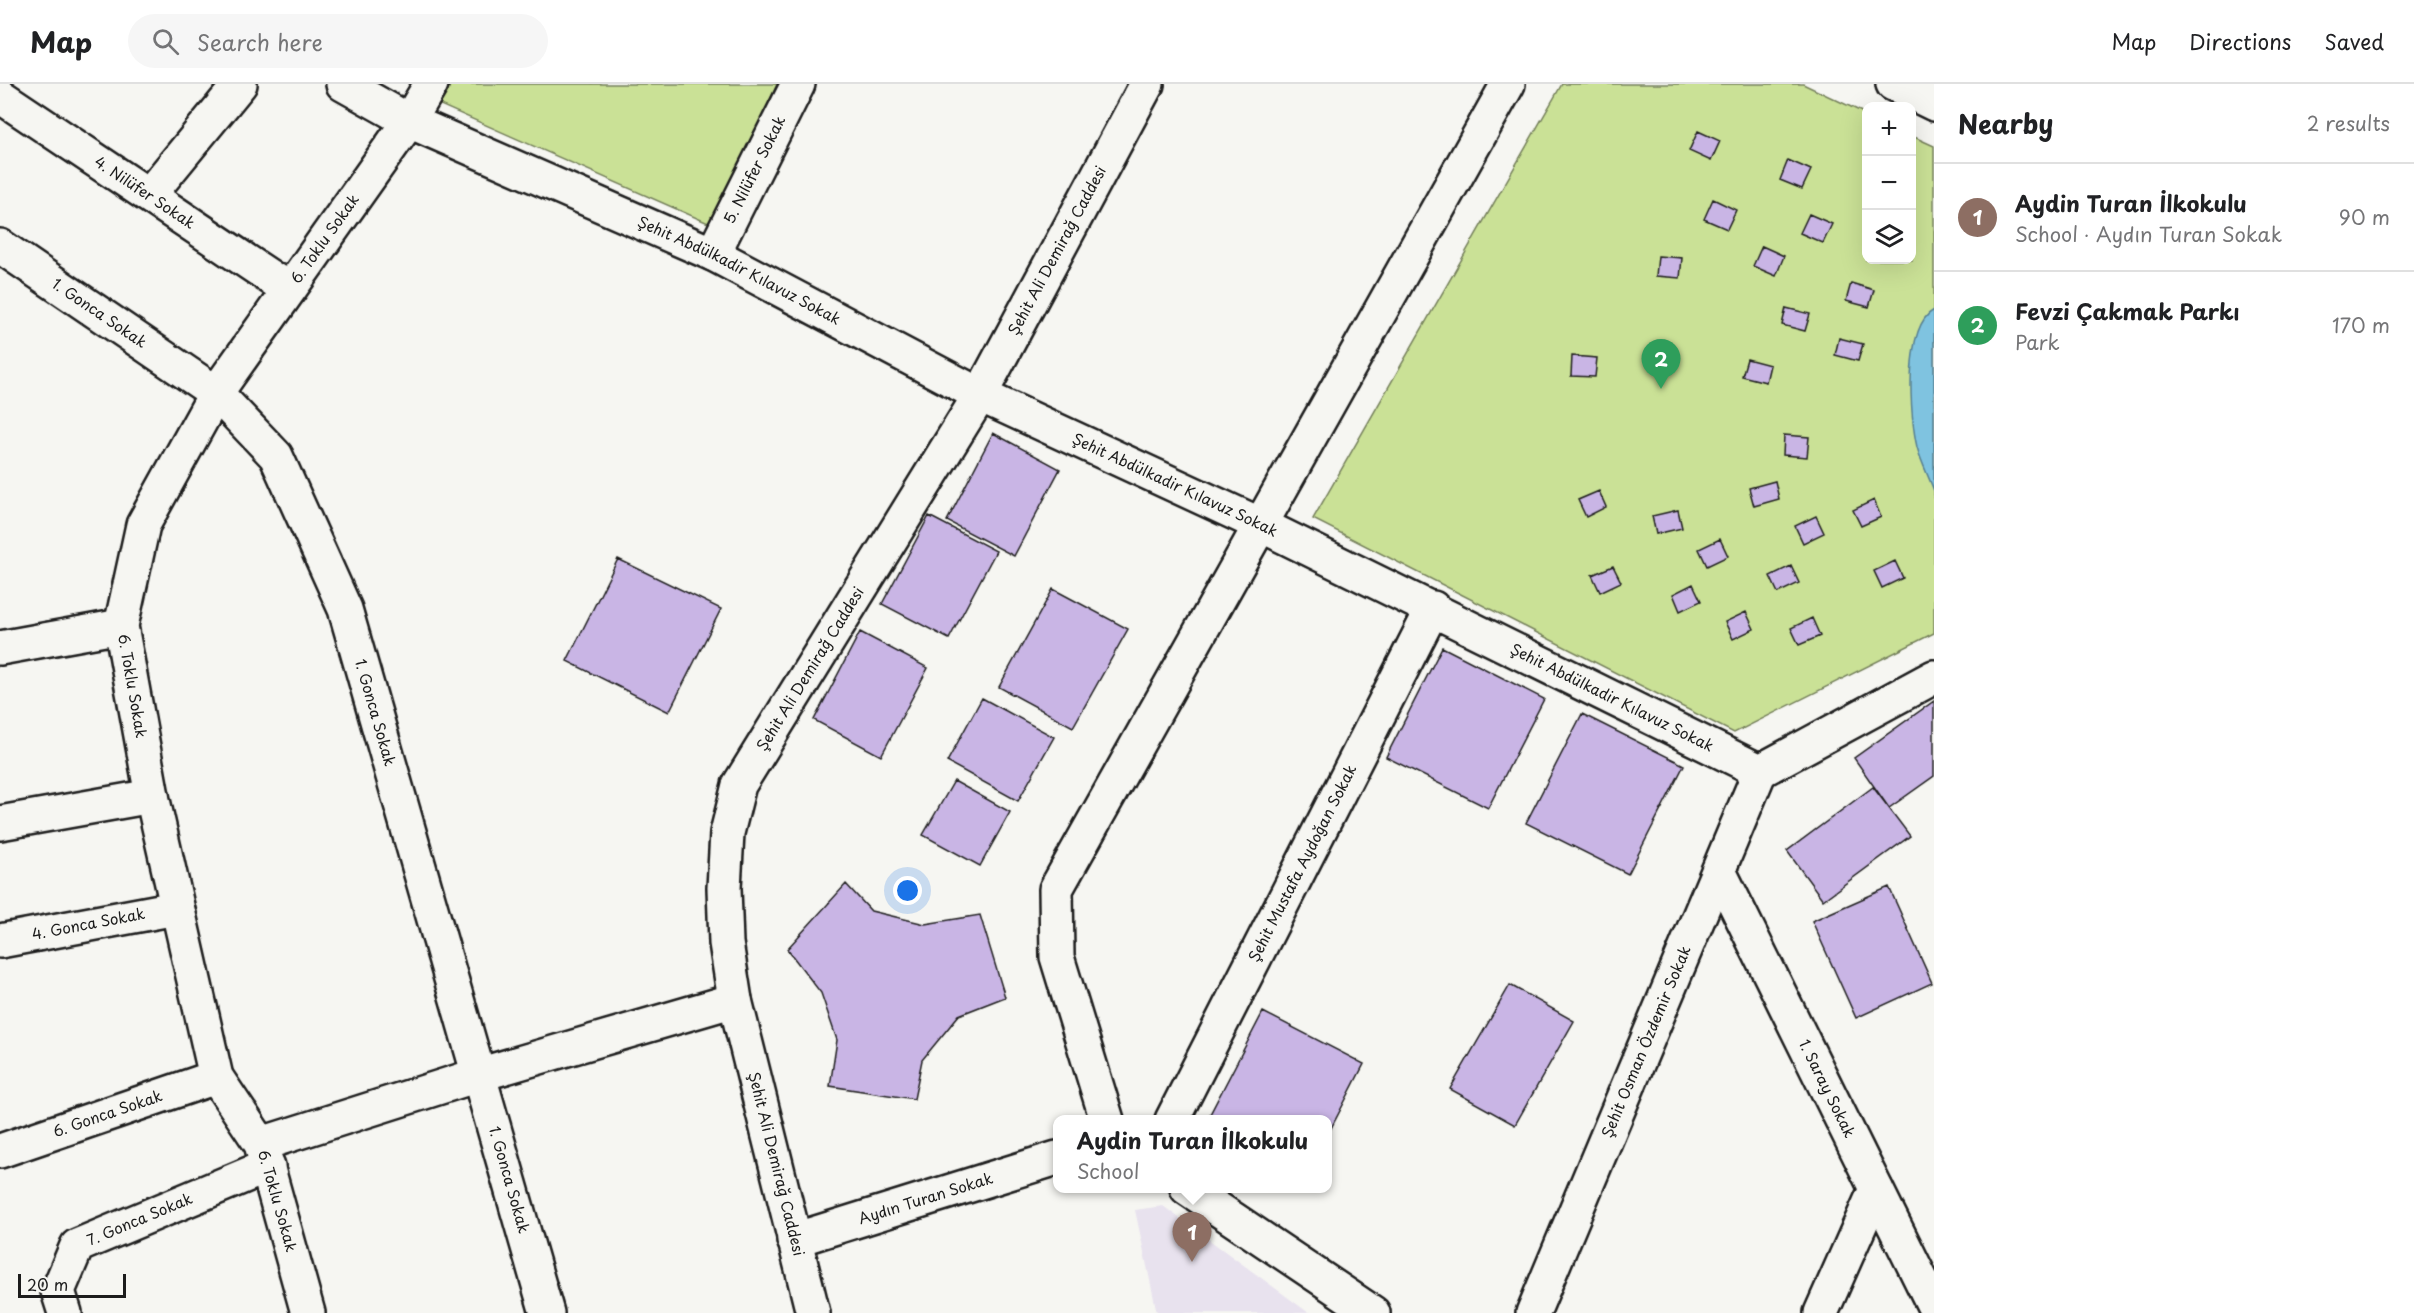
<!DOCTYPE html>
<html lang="en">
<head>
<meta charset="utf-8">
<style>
	body { margin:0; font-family:"Playpen Sans",sans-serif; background:#f6f6f6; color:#202124 }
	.controls { position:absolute; right:18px; top:18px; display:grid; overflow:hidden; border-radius:12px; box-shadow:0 6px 24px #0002 }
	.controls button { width:54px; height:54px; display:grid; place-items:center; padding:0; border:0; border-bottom:2px solid #e0e0e0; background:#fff; color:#202124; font:30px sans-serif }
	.scale { position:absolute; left:18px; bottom:15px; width:108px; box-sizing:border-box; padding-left:6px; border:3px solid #1c1c1c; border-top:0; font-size:16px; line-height:21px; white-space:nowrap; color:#1c1c1c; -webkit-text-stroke:4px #f6f6f2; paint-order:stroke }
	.you { position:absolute; left:908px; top:807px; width:21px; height:21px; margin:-15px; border:4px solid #fff; border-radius:50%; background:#1a73e8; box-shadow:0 0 0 9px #1a73e833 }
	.badge { display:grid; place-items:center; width:39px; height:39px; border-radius:50%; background:#d1495b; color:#fff; font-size:20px; font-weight:700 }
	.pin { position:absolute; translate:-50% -50px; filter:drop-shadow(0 2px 3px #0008) }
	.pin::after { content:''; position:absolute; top:32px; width:21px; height:18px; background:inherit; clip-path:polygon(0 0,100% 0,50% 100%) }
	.popup { position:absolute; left:1053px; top:1031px; width:279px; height:78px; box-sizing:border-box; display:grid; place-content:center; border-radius:12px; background:#fff; filter:drop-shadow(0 2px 4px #0005); font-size:20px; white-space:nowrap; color:#757577 }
	.popup b { font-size:22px; color:#202124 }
	.popup::after { content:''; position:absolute; left:50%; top:100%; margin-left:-12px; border:12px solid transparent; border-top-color:#fff }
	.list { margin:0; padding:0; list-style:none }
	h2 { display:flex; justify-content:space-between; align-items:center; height:78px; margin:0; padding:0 24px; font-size:26px }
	h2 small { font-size:20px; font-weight:400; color:#757577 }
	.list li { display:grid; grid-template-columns:39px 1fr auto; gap:18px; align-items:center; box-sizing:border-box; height:108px; padding:0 24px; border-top:2px solid #e0e0e0 }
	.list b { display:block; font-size:22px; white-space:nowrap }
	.list p { margin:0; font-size:20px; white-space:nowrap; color:#757577 }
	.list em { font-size:20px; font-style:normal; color:#757577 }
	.icon { flex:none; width:33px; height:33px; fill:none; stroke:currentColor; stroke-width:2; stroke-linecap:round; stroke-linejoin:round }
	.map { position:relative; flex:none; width:1934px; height:1229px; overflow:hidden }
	header { display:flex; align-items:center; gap:36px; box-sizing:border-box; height:84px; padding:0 30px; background:#fff; border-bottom:2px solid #e0e0e0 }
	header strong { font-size:28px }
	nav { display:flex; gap:33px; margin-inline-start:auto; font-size:21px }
	.search { width:420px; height:54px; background:#f6f6f6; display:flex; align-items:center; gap:15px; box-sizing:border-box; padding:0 21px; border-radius:33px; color:#757577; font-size:22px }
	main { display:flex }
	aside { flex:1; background:#fff }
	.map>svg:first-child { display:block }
	.built { fill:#e8e2ee }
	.green { fill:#cae196; stroke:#737e59; stroke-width:1.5 }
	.water { fill:#7fc3e0; stroke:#578092; stroke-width:1.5 }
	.building { fill:#c9b5e5; stroke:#1c1c1c; stroke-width:1.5 }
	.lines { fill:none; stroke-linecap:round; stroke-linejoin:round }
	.minor-casing { stroke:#1c1c1c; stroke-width:38 }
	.tertiary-casing { stroke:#1c1c1c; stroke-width:38 }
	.minor { stroke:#f6f6f2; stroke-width:33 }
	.tertiary { stroke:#f6f6f2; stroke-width:33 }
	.labels { text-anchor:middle; stroke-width:5; stroke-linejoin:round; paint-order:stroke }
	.street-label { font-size:15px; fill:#1c1c1c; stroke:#f6f6f2 }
</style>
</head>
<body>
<header>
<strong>Map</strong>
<div class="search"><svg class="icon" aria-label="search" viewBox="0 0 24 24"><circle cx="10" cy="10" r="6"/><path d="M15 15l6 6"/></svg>Search here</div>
<nav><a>Map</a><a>Directions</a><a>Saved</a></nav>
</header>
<main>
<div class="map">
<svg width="1934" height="1229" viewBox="0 0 1934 1229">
	<rect width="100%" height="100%" fill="#f6f6f2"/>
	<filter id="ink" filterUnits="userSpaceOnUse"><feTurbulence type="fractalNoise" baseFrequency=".0167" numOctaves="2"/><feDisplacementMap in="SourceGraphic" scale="12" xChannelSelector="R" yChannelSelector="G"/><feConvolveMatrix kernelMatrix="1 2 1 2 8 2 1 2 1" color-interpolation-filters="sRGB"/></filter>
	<g filter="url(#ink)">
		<!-- built -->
		<path class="built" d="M1163,1122l146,107h-152l-22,-103z"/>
		<!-- green -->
		<path class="green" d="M449,0h328l-62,142 -277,-122z
			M1562,0h241l63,30v146h46v-124l22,10v487l-200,100 -421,-214z"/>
		<!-- water -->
		<path class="water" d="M1934,226v181c-5,-14 -13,-29 -17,-44 -7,-30 -14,-120 17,-137z"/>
		<!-- building -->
		<path class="building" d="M1698,47l22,10 -9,20 -22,-10z
			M1788,76l23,10 -9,19 -22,-9z
			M1713,115l23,11 -9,19 -23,-10z
			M1809,130l23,10 -9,19 -23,-10z
			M1762,162l22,10 -8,20 -23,-10z
			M1658,172l24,2 -2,20 -24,-2z
			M1851,199l23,7 -5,17 -23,-6z
			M1786,224l24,6 -5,17 -23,-6z
			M1839,254l24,6 -5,17 -23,-6z
			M1572,272l25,2 -2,19 -24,-1z
			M1747,275l23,6 -4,17 -24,-6z
			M993,349l67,36 -46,87 -67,-35z
			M1784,351l25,2 -2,20 -24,-2z
			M1775,397l4,18 -25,7 -5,-18z
			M1599,407l7,16 -20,10 -8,-17z
			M1874,416l7,17 -20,9 -8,-16z
			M1678,426l4,18 -26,6 -4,-18z
			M929,432l67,35 -47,88 -67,-35z
			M1816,432l8,17 -21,10 -8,-17z
			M1720,455l8,17 -21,10 -8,-17z
			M618,475l103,50 -52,103 -102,-51z
			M1895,477l8,17 -21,10 -8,-17z
			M1613,482l8,16 -21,10 -8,-17z
			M1791,482l8,17 -21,10 -8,-17z
			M1693,500l8,17 -21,10 -7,-17z
			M1053,505l75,40 -55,98 -74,-40z
			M1746,528l8,17 -21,10 -8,-17z
			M1812,534l8,18 -21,9 -8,-17z
			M860,548l68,36 -47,88 -67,-36z
			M1442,563l102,52 -56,109 -102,-51z
			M982,614l72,39 -36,64 -71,-39z
			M1934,617v75l-45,32 -35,-50z
			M1582,630l102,51 -56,109 -102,-51z
			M954,697l56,31 -30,54 -57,-31z
			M1873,703l37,49 -87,64 -36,-49z
			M846,800l25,27 54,13 55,-9 25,82 -46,18 -37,45 -8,39 -84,-13 7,-46 -16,-47 -34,-44z
			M1889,803l43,96 -76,35 -44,-97z
			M1510,901l64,36 -59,104 -65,-36z
			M1263,928l101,52 -37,72v-16h-120z"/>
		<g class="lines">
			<!-- minor casing -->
			<g class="minor-casing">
				<g id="minor">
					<path id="s1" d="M343,0l66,37 304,133 267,141 281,130 499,246 174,-94"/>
					<path id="s2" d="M0,12l288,193"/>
					<path d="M149,111l91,-111"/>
					<path id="s3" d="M0,162l216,147 60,63 69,153 202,704"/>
					<path id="s4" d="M713,170l85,-170"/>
					<path d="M0,564l121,-22"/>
					<path d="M0,739l152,-27"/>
					<path id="s5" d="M1719,787l215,435"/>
					<path id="s6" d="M0,857l176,-33"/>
					<path d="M1107,1036l-50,-163 -1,-68 452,-805"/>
					<path id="s7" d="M1172,1036l261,-512"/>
					<path d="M261,1060l217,-69 257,-75"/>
					<path id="s8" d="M0,1067l216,-74"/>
					<path d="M1187,1104l186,125"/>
					<path id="s9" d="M794,1156l263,-82"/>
					<path id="s10" d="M65,1229l-7,-22 19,-45 191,-80"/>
					<path id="s11" d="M308,1229l-47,-169 -45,-67 -64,-281 -31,-170 22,-101 73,-132 193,-272 22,-37"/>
					<path id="s12" d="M813,1229l-78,-313 -9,-57 -2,-55 3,-55 12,-48 241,-390 167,-311"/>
					<path id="s13" d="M1533,1229l227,-542"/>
					<path d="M1821,1229l55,-124"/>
				</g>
			</g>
			<!-- tertiary casing -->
			<g class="tertiary-casing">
				<path id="tertiary" d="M1893,0l41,20"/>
			</g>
			<!-- minor -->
			<use href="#minor" class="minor"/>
			<!-- tertiary -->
			<use href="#tertiary" class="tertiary"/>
		</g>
	</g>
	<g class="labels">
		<!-- street labels -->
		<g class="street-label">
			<text dy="5" stroke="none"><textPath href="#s4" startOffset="94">5. Nilüfer Sokak</textPath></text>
			<text dy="5" stroke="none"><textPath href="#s2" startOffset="174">4. Nilüfer Sokak</textPath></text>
			<text dy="5" stroke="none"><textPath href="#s11" startOffset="1160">6. Toklu Sokak</textPath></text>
			<text dy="5" stroke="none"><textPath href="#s12" startOffset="1162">Şehit Ali Demirağ Caddesi</textPath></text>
			<text dy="5" stroke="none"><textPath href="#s1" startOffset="438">Şehit Abdülkadir Kılavuz Sokak</textPath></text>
			<text dy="5" stroke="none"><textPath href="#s3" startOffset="120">1. Gonca Sokak</textPath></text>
			<text dy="5" stroke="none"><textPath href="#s1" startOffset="924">Şehit Abdülkadir Kılavuz Sokak</textPath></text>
			<text dy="5" stroke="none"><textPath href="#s12" startOffset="676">Şehit Ali Demirağ Caddesi</textPath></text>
			<text transform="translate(132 602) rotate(80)" y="5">6. Toklu Sokak</text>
			<text dy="5" stroke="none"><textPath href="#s1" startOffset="1410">Şehit Abdülkadir Kılavuz Sokak</textPath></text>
			<text dy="5" stroke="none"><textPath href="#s3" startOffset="624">1. Gonca Sokak</textPath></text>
			<text dy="5" stroke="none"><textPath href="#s7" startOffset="288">Şehit Mustafa Aydoğan Sokak</textPath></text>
			<text dy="5" stroke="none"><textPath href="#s6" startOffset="90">4. Gonca Sokak</textPath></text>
			<text dy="5" stroke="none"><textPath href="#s13" startOffset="294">Şehit Osman Özdemir Sokak</textPath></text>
			<text dy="5" stroke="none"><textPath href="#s5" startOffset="243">1. Saray Sokak</textPath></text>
			<text dy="5" stroke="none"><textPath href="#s8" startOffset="114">6. Gonca Sokak</textPath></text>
			<text transform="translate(776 1080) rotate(76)" y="5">Şehit Ali Demirağ Caddesi</text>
			<text dy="5" stroke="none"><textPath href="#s3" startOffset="1110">1. Gonca Sokak</textPath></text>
			<text dy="5" stroke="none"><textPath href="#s9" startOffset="138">Aydın Turan Sokak</textPath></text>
			<text transform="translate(277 1117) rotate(74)" y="5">6. Toklu Sokak</text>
			<text dy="5" stroke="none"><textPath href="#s10" startOffset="140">7. Gonca Sokak</textPath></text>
		</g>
	</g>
</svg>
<div class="controls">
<button>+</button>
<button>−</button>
<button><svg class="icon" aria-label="layers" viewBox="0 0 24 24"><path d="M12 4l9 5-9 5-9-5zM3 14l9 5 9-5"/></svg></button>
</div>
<div class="scale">20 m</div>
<div class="you"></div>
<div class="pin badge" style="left:1192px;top:1178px;background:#8d6e63">1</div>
<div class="popup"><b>Aydin Turan İlkokulu</b>School</div>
<div class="pin badge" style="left:1661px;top:305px;background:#2e9e5b">2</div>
</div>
<aside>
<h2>Nearby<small>2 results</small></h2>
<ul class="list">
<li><span class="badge" style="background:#8d6e63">1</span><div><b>Aydin Turan İlkokulu</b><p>School · Aydın Turan Sokak</p></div><em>90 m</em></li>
<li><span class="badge" style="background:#2e9e5b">2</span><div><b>Fevzi Çakmak Parkı</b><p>Park</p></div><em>170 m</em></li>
</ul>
</aside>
</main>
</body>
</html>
